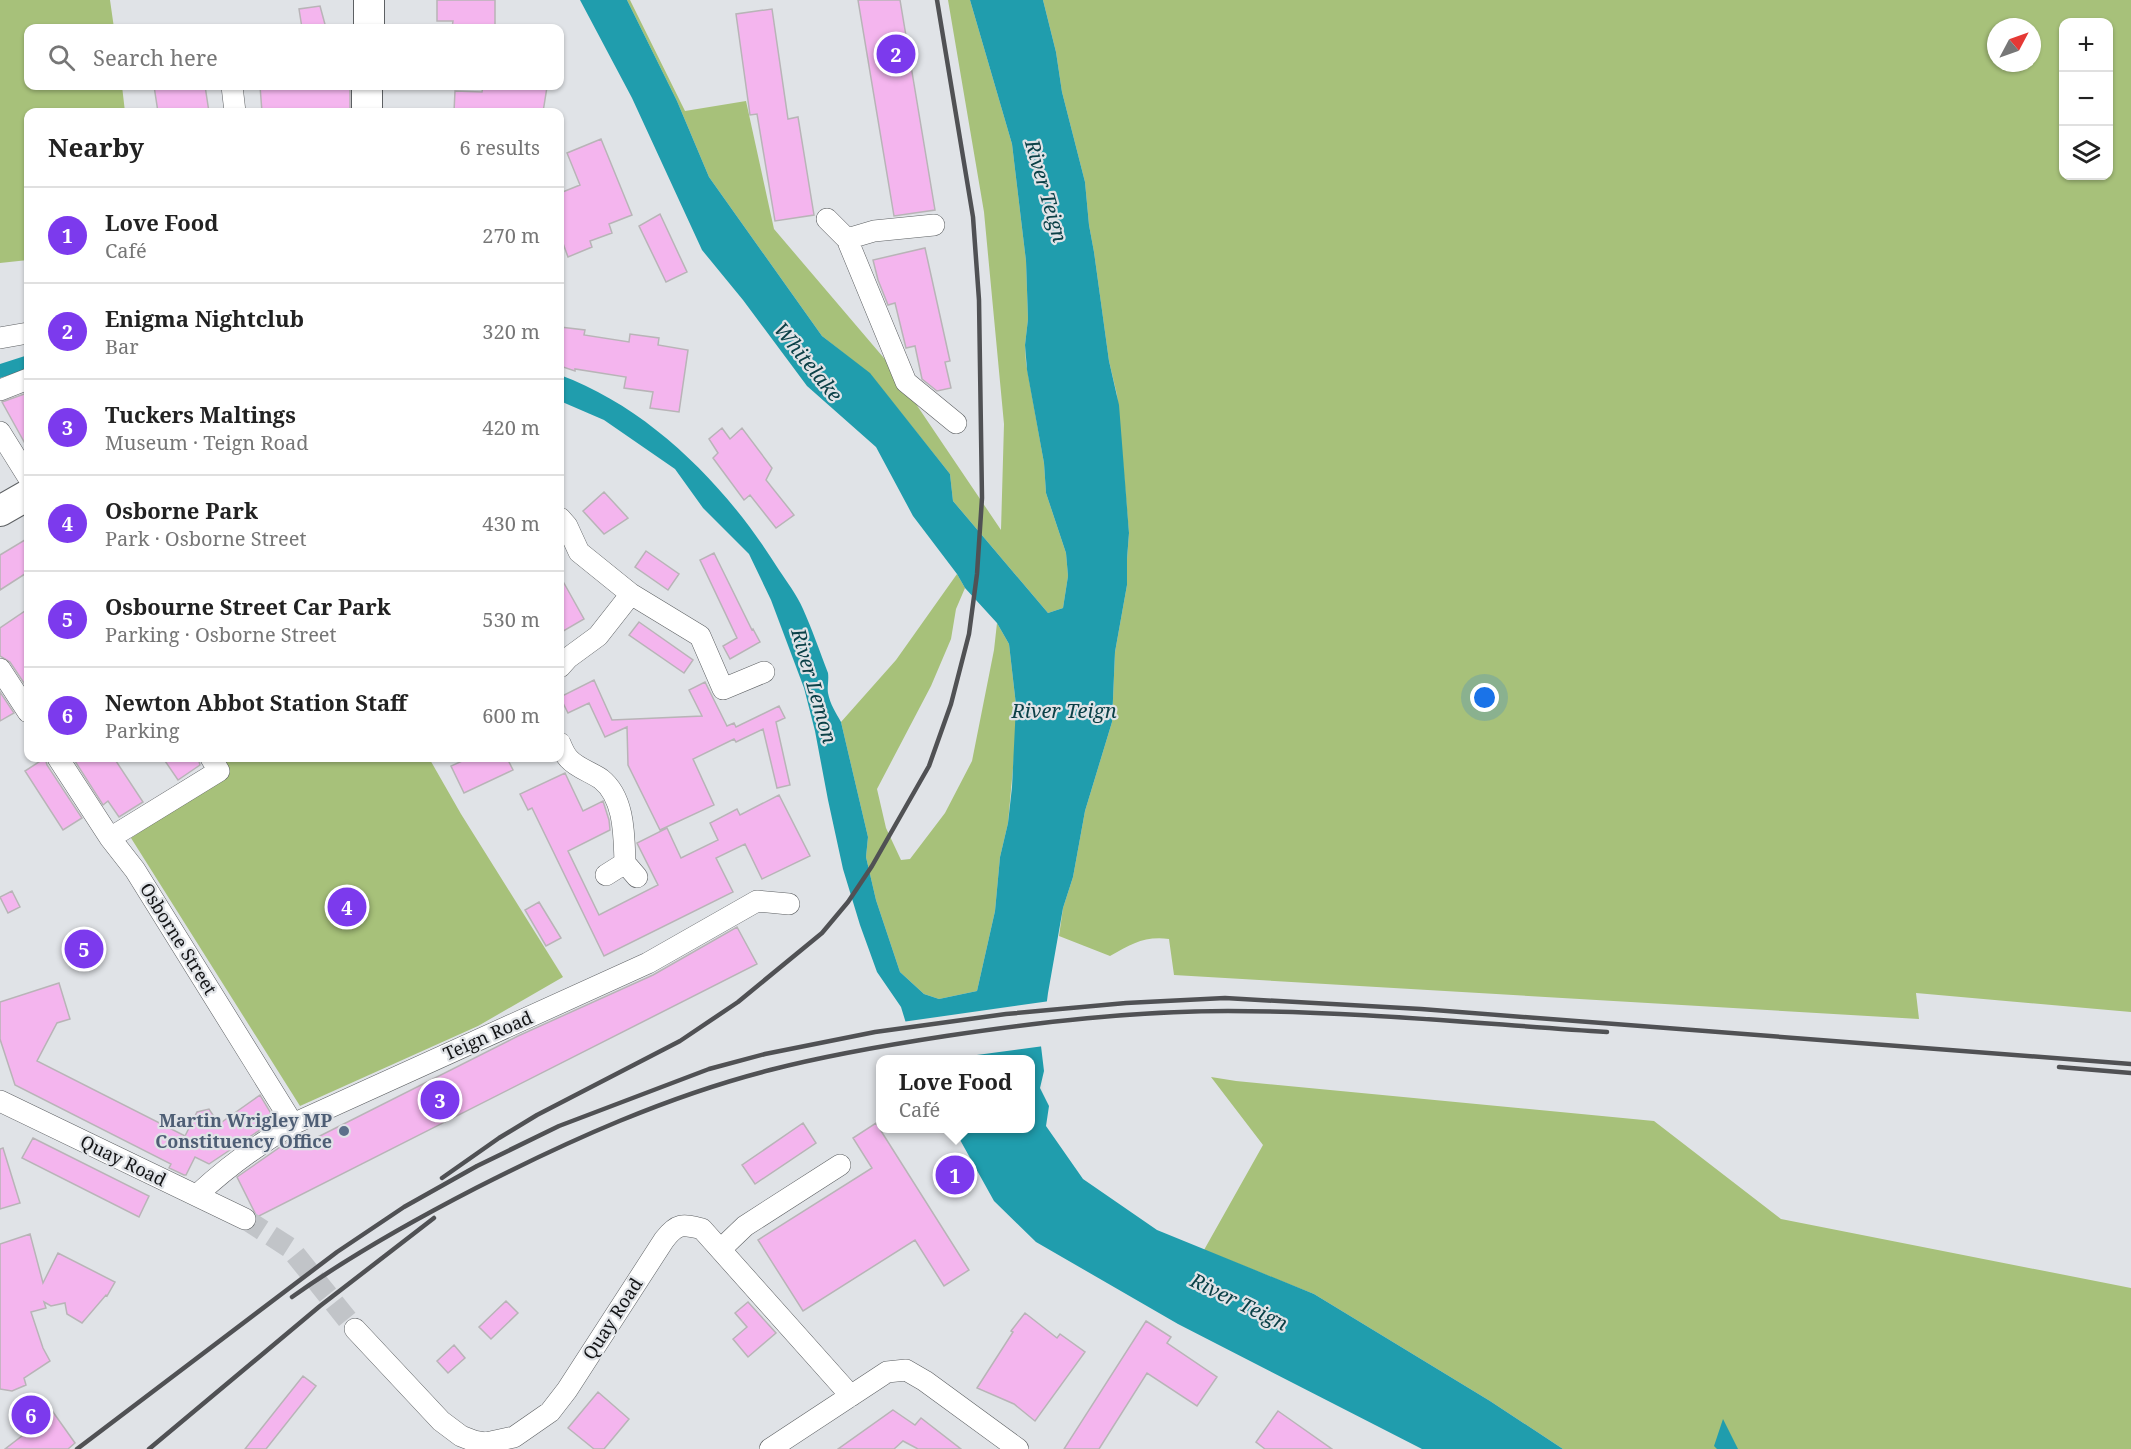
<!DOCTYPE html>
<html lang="en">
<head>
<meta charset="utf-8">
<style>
	body { margin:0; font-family:"Noto Serif",serif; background:#f6f6f6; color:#222 }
	.controls { position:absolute; right:18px; top:18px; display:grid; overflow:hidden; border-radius:12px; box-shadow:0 2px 4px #0004 }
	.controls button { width:54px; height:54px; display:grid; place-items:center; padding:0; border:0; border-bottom:2px solid #e0e0e0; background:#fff; color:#222; font:30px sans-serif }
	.compass { position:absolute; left:1987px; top:18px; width:54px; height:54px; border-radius:50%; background:#fff; box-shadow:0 2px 4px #0004; rotate:49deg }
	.you { position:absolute; left:1485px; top:698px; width:21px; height:21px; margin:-15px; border:4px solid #fff; border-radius:50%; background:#1a73e8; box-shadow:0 0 0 9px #1a73e833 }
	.badge { display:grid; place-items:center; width:39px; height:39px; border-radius:50%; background:#7c3aed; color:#fff; font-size:20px; font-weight:700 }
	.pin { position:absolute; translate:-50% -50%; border:3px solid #fff; box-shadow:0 2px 6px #0006 }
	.popup { position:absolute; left:876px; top:1055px; width:159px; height:78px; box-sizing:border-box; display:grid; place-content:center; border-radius:12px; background:#fff; filter:drop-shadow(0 2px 4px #0005); font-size:20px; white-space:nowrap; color:#767676 }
	.popup b { font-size:22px; color:#222 }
	.popup::after { content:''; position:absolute; left:50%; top:100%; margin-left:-12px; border:12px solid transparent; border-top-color:#fff }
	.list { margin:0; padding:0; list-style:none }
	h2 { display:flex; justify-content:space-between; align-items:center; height:78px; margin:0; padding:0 24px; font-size:26px }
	h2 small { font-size:20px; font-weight:400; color:#767676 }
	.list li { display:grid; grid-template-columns:39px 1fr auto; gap:18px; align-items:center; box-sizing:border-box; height:96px; padding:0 24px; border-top:2px solid #e0e0e0 }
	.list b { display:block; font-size:22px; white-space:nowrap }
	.list p { margin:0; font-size:20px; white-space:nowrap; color:#767676 }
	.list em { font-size:20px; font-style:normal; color:#767676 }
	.icon { flex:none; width:33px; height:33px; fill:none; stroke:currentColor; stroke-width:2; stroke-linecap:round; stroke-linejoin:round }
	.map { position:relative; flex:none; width:2131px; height:1449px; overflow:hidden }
	.search { position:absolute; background:#fff; box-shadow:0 2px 4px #0004; left:24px; top:24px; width:540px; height:66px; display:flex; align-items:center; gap:15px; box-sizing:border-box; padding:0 21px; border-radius:12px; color:#767676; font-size:22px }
	.panel { position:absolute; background:#fff; box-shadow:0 2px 4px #0004; left:24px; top:108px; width:540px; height:654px; border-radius:12px }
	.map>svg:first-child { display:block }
	.green { fill:#a7c17a; fill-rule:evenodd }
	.water { fill:#209dad }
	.pier { fill:#e0e3e7 }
	.building { fill:#f4b5ee; stroke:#b8b4b7; stroke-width:1.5 }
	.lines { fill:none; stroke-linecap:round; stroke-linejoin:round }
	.street-tunnel { stroke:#c1c4c8; stroke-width:21; stroke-dasharray:21 10; stroke-linecap:butt }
	.street-casing { stroke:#5d6063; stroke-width:22 }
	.secondary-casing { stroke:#5d6063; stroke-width:32 }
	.street { stroke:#fff; stroke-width:21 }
	.secondary { stroke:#fff; stroke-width:30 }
	.rail { stroke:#505154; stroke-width:4.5 }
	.service-dot { fill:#5c6f8a; stroke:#e0e3e7; stroke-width:2 }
	.labels { text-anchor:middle; stroke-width:4.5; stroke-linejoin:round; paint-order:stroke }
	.street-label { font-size:18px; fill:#131416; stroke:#e0e3e7 }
	.service-label { font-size:18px; font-weight:bold; fill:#4e5e75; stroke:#e0e3e7; text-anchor:end }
	.water-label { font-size:20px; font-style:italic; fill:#0b4047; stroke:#e0e3e7 }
</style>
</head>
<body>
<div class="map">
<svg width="2131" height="1449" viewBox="0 0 2131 1449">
	<rect width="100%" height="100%" fill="#e0e3e7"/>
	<!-- green -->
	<path class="green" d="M0,0h110l4,28h-86v58h94l3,26h-97v148l-28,3z
		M627,0h3l55,111 61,-10 28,128 115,135 112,166 3,-106 -20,-212 -36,-212h22l42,144 14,117 2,58 -3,26 1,18 18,100 2,30 20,60 2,23 -5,32 -15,5 -95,-112 -3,-27 -80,-100 -48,-38 -113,-159 -32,-76z
		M1043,0h1088v1012l-215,-19 3,26 -745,-44 -5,-36c-25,-3 -37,5 -59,17l-51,-20 4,-28 10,-31 12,-66 27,-89 3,-70 12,-67v-26l2,-26 -12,-138 -8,-34 -15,-109 -5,-27 -4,-43 -23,-90 -6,-40zM2064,22h44v154h-44zM1996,27h36v36h-36z
		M957,574l8,14 -9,21 -5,30 -20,47 -54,103 9,39 15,32 9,-1 35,-46 27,-52 22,-111 3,-27 12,21 7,61v30l-8,88 -8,34 -5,54 -18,80 -38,8 -15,-5 -24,-22 -24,-72 -10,-43 2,-20 -27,-115 55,-62z
		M219,758h210l32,56 102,163 -85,49 -178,80 -169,-268 96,-64z
		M1211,1077l25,4 418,40 127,98 350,69v161h-568l-73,-48 -176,-107 -110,-44 59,-105z"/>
	<!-- water -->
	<path class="water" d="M580,0h47l50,101 32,76 113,159 48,37 80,101 3,27 95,112 15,-5 5,-32 -2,-23 -20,-60 -2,-30 -17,-93 -2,-25 3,-26 -2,-58 -14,-117 -42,-144h73l13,52 6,40 23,90 4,43 5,27 15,109 10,44 10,128 -2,26v26l-12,67 -3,70 -27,89 -12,66 -10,31 -15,85 -7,53 3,25 -4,17 9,18 -3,20 37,53 74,51 157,64 176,107 73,48h-141l-244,-125 -142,-82 -42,-41 -40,-72 76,-1v-68l-113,-1 -16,-52 -24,-35 -17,-47 -17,-56 -15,-69 -13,-69 -11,-43 -33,-88 -22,-46 -46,-46 -28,-39 -71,-49 -44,-19v-26c92,34 168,113 219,195 8,12 18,25 24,39 9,20 17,43 25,64 1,7 -1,14 0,20 2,11 8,20 13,29l27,115 -2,20 10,43 24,72 24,22 15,5 38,-8 18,-80 5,-54 8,-34 4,-36 4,-82 -7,-61 -12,-21 -32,-35 -8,-14 -44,-58 -37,-69 -69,-61 -64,-86 -41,-50 -70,-152z
		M28,355v14l-28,9v-14z
		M1723,1419l15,30h-21l-3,-3z"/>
	<!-- pier -->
	<path class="pier" d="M1050,1001l-6,45 -97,13 -34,1 -11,-38z"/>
	<!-- building -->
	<path class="building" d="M437,0h58v28h-43l1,-7h-16z
		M858,0h42l35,210 -41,6z
		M320,6l6,22h-24l-3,-19z
		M772,9l16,110 10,-2 16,98 -39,6 -18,-107 -7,1 -14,-101z
		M154,86h51l4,26h-51z
		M260,86h90v26h-42v-1l-46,1z
		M483,86l64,1 -4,25h-89l1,-21 27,1z
		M601,139l31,76 -23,9 3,9 -22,8 2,6 -24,10 -8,-22v-42l20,-8 -13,-32z
		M660,214l27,58 -21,10 -27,-56z
		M925,248l25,113 -5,1 6,26 -14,3 -15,-12 -7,-33 -9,2 -11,-45 -7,2 -10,-25 -5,-20z
		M560,327l25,3 -1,5 45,7 1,-8 29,4 -1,7 30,5 -9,62 -29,-4 3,-16 -29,-4 2,-11 -51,-8v2l-15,-5z
		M27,393l1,4v52l-26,-47z
		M722,428l8,11 12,-11 30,40 -6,12 28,35 -18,13 -26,-33 -6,5 -31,-42 5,-5 -9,-14z
		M604,492l24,26 -24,16 -21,-23z
		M28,538v34l-28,18v-35z
		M646,551l33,23 -11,16 -33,-23z
		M714,553l38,77 1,-1 7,13 -30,17 -7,-13 14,-8 -37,-78z
		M560,576l24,43 -24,14z
		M28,609v80l-18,-27 -10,-6v-28z
		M639,622l54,38 -9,13 -55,-38z
		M594,680l18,40 90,-4 -13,-26 16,-8 22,44 7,-3 2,4 43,-21 6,12 -9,4 14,63 -13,3 -14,-59 -27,13 -2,-3 -41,20 21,46 -54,25 -32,-65 -1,-38 -22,10 -16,-34 -21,10 -8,-16z
		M0,692l14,21 -14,8z
		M45,758l2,7 35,53 -19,12 -38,-59z
		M73,758h41l29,44 -24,15 -11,-16 -5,4z
		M163,758h35l2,7 -22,15z
		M469,758h38l6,12 -49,23 -13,-27z
		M565,773l18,38 20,-10 6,19 1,10 -42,21 31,64 59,-30 -21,-42 30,-15 14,30 37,-18 -8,-17 27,-14 3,6 39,-20 31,61 -48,23 -17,-35 -29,14 17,34 -129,64 -72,-148 -4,2 -8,-16z
		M12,891l8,16 -12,6 -8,-16z
		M539,902l22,36 -15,8 -21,-36z
		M737,927l20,37 -500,253 -20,-40 49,-34 11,-6 5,8 216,-109 135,-61z
		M59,983l11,36 -13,4 -20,38 148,75 12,-24 12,-3 10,15 41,-29 15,25 -66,44 -14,-7 -9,18h-2l-15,-7 2,-4 -156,-79 -15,-46v-37z
		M803,1123l13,20 -61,41 -13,-19z
		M876,1123l93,147 -25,16 -29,-46 -112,71 -45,-71 114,-72 -19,-30z
		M33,1138l116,58 -10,21 -117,-59z
		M3,1148l17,55 -20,6v-60z
		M30,1234l13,49 15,-30 57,29 -8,14 -1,-1 -24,28 -15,-9 -2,-11 -14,3 -7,-4 2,6 -15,4 12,36 7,13 -26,17 2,7 -14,6 -12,-2v-145z
		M506,1301l12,12 -27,26 -12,-12z
		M748,1302l28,31 -28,24 -15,-18 14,-12 -12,-14z
		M1025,1313l32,25 3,-4 25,18 -50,69 -21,-17 -37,-16 36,-56 -2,-1z
		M1146,1321l25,16 -4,6 50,34 -20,29 -50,-33 -48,76h-35z
		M454,1345l11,13 -17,15 -11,-12z
		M303,1376l13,10 -50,63h-21z
		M598,1392l31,27 -25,30h-10l-26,-21z
		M893,1410l22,15 6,-7 40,31h-43l-15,-8 -9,8h-56z
		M1278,1411l54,38h-67l-9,-7z
		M53,1412l22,31 -7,6h-63z"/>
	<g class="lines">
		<!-- street-tunnel -->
		<path class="street-tunnel" d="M245,1219l45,29 65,81"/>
		<!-- street casing -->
		<g class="street-casing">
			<path id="street" d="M232,86l3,26
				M827,219l20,20 59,143 50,41
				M847,239l27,-8 60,-6
				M0,338l28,-5
				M0,390l28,-11
				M0,432l28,45
				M560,518l7,8 12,26 52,42 69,42 23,53 41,-17
				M560,667l8,-9 30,-22 33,-42
				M0,669l28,43
				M560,743c2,5 5,12 9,16 8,9 22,13 32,20 24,19 23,57 24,84
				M58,758l52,80 25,32 158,254
				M110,838l109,-67 -8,-13
				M606,875l19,-12 12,14
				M0,1101l245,118
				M197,1195c30,-28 60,-50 96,-71l355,-161 109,-62 32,3
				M721,1249l24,-23 95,-61
				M355,1329l86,92 20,15 13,5 12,2 28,-6 36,-25 17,-22 97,-150c13,-17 18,-16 38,-11l149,167
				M770,1449l117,-77 19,-2 19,11 93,68"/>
		</g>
		<!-- secondary casing -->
		<g class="secondary-casing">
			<path id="secondary" d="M369,0v28
				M367,112v-26
				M0,511l28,-16"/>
		</g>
		<!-- street -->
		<use href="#street" class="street"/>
		<!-- secondary -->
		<use href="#secondary" class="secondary"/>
		<!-- rail -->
		<path class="rail" d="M2059,1067l72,6
			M442,1178l57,-40 38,-23 143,-74 58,-39 84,-69 26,-31 24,-36 57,-100 22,-62 18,-70 8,-60 5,-76 -3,-198 -6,-83 -36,-217
			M292,1297c59,-42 120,-76 184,-109 94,-48 192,-92 294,-118 58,-15 117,-25 176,-34 94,-14 188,-25 282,-25 126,0 253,13 379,21
			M77,1449l260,-197 67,-45 73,-41 82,-40 150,-57 56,-15 110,-22 131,-18 120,-11 99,-5 196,11 710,55
			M149,1449l171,-143 114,-88"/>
	</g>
	<!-- markers -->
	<circle class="service-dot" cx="344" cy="1131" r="6"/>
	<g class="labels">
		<!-- street labels -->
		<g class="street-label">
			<text transform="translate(178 939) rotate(58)" y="6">Osborne Street</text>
			<text transform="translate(488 1036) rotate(-24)" y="6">Teign Road</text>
			<text transform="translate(123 1161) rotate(26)" y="6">Quay Road</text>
			<text transform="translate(613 1319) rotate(-57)" y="6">Quay Road</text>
		</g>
		<!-- service labels -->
		<g class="service-label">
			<text x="332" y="1127">Martin Wrigley MP<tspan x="332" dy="21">Constituency Office</tspan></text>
		</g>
		<!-- water labels -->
		<g class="water-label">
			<text transform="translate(1046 191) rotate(74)" y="7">River Teign</text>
			<text transform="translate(808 362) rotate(51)" y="7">Whitelake</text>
			<text transform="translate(814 686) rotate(74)" y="7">River Lemon</text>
			<text x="1064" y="718">River Teign</text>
			<text transform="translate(1239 1302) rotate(26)" y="7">River Teign</text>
		</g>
	</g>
</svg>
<div class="controls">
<button>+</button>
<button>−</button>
<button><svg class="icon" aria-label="layers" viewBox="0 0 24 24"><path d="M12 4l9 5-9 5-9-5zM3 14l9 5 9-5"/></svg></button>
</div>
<svg class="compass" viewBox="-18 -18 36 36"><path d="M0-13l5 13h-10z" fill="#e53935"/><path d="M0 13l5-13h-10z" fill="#767676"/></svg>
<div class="you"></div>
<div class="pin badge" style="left:955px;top:1175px">1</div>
<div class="popup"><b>Love Food</b>Café</div>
<div class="pin badge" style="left:896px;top:54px">2</div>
<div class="pin badge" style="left:440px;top:1100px">3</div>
<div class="pin badge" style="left:347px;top:907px">4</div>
<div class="pin badge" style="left:84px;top:949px">5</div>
<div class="pin badge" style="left:31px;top:1415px">6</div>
<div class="search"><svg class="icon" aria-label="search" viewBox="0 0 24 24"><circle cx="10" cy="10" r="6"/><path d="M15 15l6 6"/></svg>Search here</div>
<section class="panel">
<h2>Nearby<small>6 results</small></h2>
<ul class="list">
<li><span class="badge">1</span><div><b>Love Food</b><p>Café</p></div><em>270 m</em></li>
<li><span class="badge">2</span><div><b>Enigma Nightclub</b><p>Bar</p></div><em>320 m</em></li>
<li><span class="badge">3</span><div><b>Tuckers Maltings</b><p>Museum · Teign Road</p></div><em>420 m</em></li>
<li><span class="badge">4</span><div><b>Osborne Park</b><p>Park · Osborne Street</p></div><em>430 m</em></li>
<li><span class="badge">5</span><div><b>Osbourne Street Car Park</b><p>Parking · Osborne Street</p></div><em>530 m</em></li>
<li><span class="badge">6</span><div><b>Newton Abbot Station Staff</b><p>Parking</p></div><em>600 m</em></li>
</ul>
</section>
</div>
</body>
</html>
